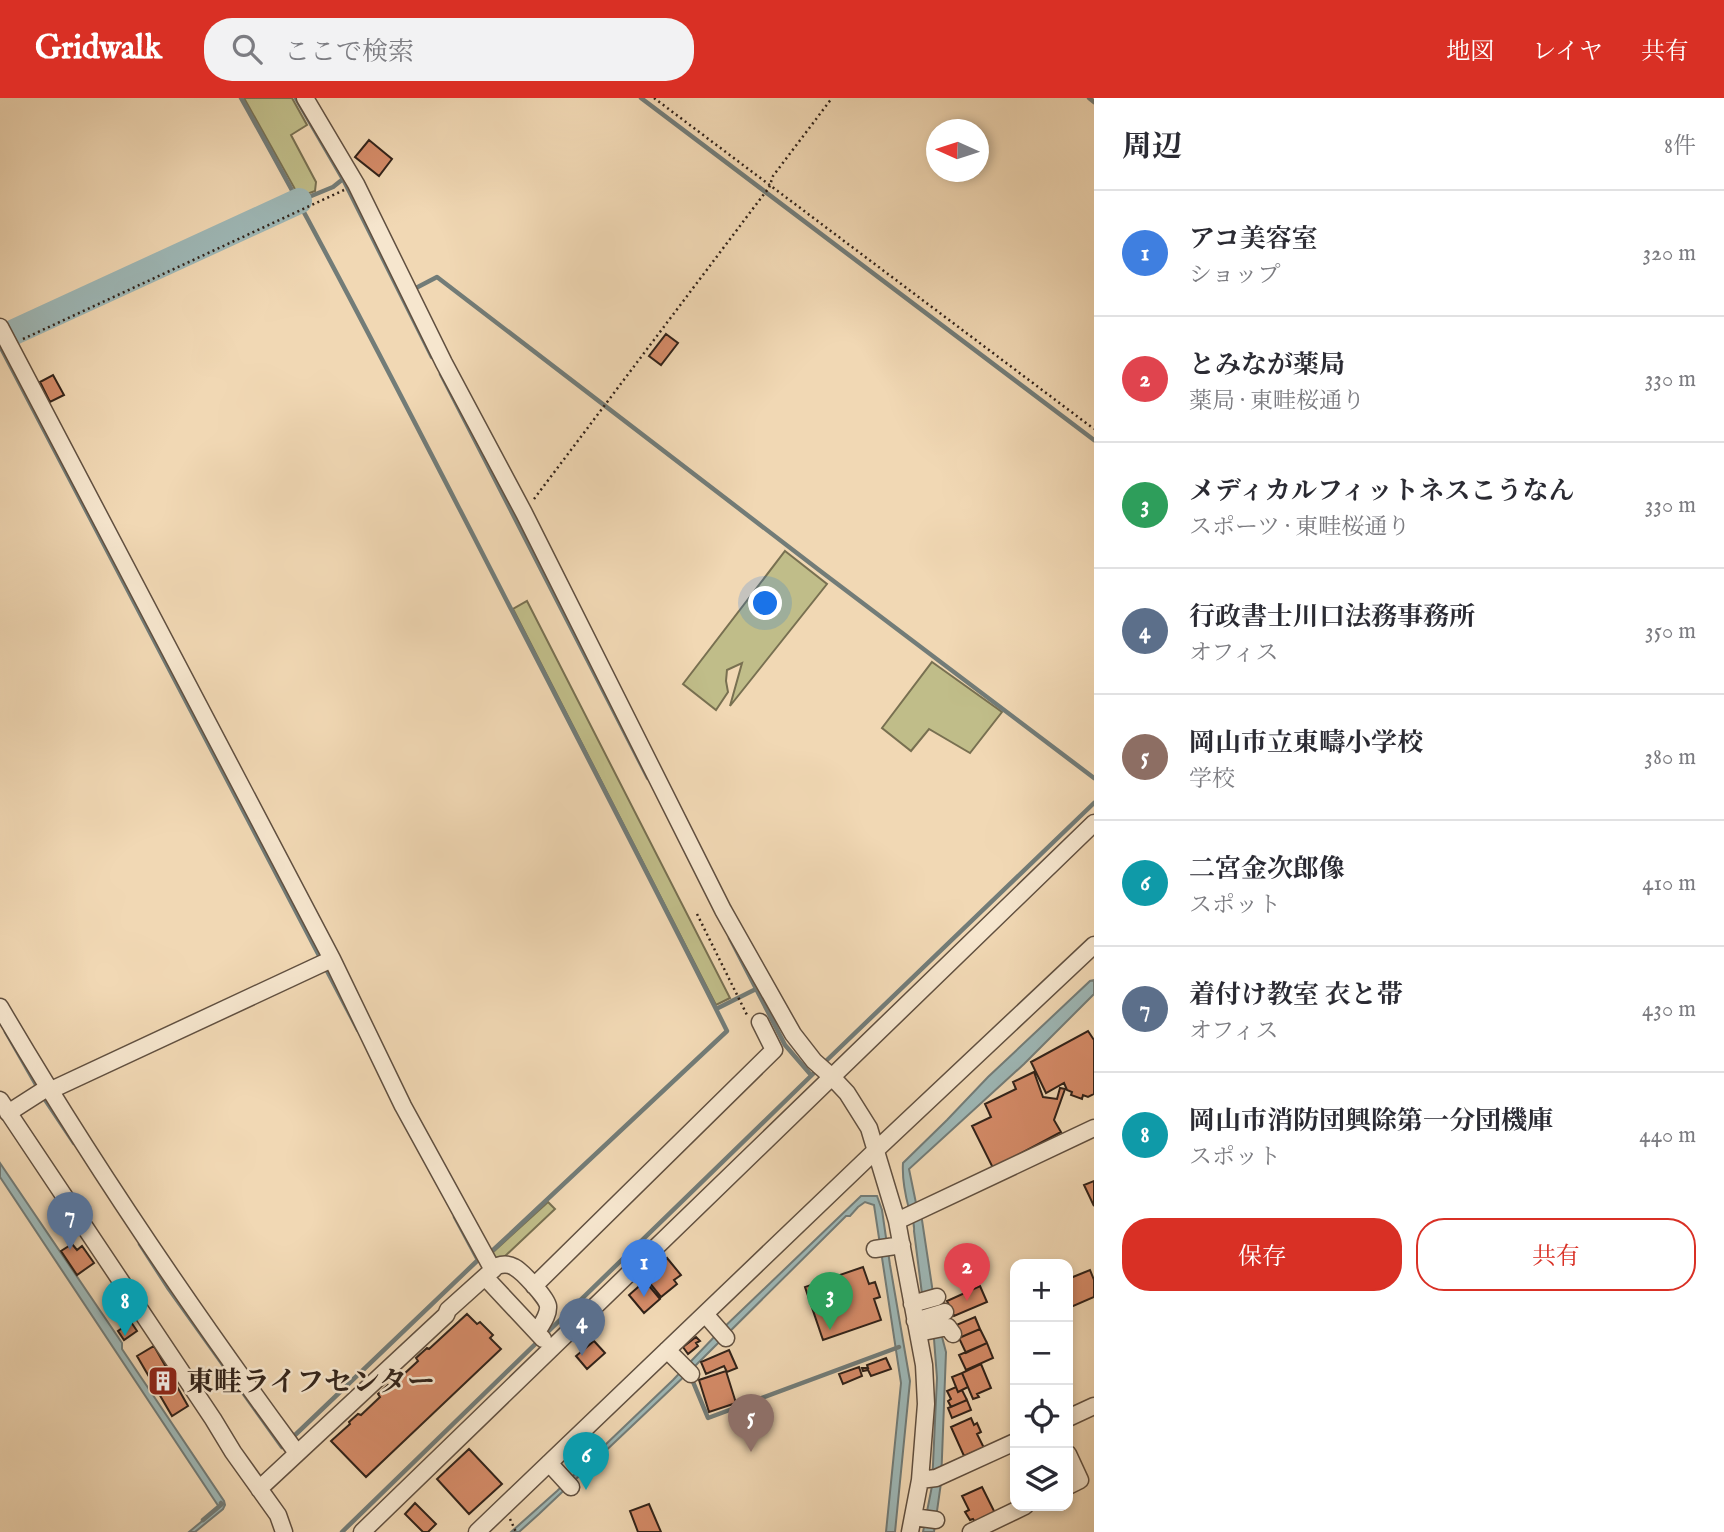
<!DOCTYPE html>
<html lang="ja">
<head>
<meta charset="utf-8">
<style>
	body { margin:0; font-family:"IM FELL English","Noto Serif JP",serif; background:#f2f2f3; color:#2b2b33 }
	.controls { position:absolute; right:21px; bottom:21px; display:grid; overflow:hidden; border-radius:14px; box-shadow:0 4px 10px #0003 }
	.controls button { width:63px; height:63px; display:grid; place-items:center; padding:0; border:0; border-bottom:2px solid #e1e1e2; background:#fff; color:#2b2b33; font:35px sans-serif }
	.compass { position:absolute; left:926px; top:21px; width:63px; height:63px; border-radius:50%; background:#fff; box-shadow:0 4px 10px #0003; rotate:273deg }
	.you { position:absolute; left:766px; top:506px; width:24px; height:24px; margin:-18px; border:5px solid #fff; border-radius:50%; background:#1a73e8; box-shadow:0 0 0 10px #1a73e833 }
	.badge { display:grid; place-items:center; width:46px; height:46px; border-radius:50%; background:#d93025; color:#fff; font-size:23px; font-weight:700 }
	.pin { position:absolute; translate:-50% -58px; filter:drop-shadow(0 2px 4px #0008) }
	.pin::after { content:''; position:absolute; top:37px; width:24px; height:21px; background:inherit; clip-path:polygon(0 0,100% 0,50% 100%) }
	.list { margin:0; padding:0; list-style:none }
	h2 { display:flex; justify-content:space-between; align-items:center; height:91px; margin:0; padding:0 28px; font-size:30px }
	h2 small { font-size:23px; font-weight:400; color:#7c7c81 }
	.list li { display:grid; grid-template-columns:46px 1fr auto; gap:21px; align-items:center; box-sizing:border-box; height:126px; padding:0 28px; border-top:2px solid #e1e1e2 }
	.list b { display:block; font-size:26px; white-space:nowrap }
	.list p { margin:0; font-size:23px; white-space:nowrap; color:#7c7c81 }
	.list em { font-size:23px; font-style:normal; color:#7c7c81 }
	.actions { display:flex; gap:14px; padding:21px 28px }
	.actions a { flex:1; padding:16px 0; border:2px solid #d93025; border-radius:28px; text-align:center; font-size:24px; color:#d93025 }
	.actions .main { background:#d93025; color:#fff }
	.icon { flex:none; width:38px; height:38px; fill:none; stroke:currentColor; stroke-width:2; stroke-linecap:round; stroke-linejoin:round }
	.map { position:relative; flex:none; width:1094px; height:1434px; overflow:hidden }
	header { display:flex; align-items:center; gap:42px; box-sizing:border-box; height:98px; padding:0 35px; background:#d93025; color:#fff }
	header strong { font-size:33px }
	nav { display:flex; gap:38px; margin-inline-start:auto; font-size:24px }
	.search { width:490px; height:63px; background:#f2f2f3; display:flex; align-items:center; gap:18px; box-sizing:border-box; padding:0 24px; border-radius:28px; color:#7c7c81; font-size:26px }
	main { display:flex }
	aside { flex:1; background:#fff }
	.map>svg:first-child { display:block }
	.green { fill:#c0bd89; stroke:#787051; stroke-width:2 }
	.water { fill:#9eb8b7; stroke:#727c78; stroke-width:2 }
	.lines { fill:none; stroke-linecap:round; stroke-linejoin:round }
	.stream { stroke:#727c78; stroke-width:4.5 }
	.river { stroke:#9eb8b7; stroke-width:26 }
	.building { fill:#d58b68; stroke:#312219; stroke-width:2 }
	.minor-casing { stroke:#615040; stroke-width:19 }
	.path { stroke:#312219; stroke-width:2.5; stroke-dasharray:2 3.5; stroke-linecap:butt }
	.minor { stroke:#f6e6ce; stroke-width:16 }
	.labels { text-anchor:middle; stroke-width:5; stroke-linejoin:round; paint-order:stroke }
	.poi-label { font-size:28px; font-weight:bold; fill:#312219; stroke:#f6e6ce; text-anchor:start }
</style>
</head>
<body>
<header>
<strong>Gridwalk</strong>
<div class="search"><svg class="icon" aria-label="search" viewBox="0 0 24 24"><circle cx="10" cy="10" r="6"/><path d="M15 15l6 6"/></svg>ここで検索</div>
<nav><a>地図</a><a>レイヤ</a><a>共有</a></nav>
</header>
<main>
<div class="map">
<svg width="1094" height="1434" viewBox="0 0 1094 1434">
	<rect width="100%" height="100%" fill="#f1d8b4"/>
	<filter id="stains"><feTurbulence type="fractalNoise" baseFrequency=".00286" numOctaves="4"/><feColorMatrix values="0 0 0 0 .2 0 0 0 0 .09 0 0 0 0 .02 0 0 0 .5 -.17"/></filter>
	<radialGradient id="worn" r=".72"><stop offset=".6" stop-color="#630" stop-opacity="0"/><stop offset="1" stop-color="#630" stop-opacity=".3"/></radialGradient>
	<!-- green -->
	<path class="green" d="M244,0h48l15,27 -16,10 25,47 -1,9 -8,3 -11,-3z
		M785,453l42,33 -97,122 12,-43 -15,7 -1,11 2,11 -12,18 -33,-26z
		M527,503l203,397 -14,7 -203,-396z
		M932,564l70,50 -32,41 -41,-24 -18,22 -29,-23z
		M548,1104l7,7 -52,49 -8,2 -4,-6z"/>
	<!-- water -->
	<path class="water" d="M1094,882v14l-70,70 -115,105 8,39 5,12 11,73 8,27v13l5,19 -5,131 -7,49h-11l9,-46 5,-108 -4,-52 -8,-17 -3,-15 -8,-63c1,-9 -3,-14 -5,-22 -4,-15 -7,-31 -6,-46l44,-43 41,-43 102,-96z
		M0,1065l122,180v6l102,152 1,4 -2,4 -28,23h-6l30,-25 -219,-330z
		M861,1098h16l5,14 8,55 20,116 -15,151h-9l15,-149 -27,-178 -9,-3 -7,5 -8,9h-4l-155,154 -152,144 -20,18h-8l46,-41 116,-111 44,-46z"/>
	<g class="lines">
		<!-- stream -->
		<path class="stream" d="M241,0c81,144 157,292 233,439 84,164 170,328 253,494l-236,221 -13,8 -185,177
			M296,0l47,81 89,178
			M641,0l453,342
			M1089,0l5,4
			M299,103l34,-14 10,-8
			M414,191l23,-12 382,293 275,208
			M0,248l358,684
			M441,276l207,404
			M730,840l55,107 26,30
			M716,911l40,-20
			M6,934l32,56
			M826,963l268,-258
			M42,997l32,48
			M455,1119l23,43
			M140,1146l29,45 113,158 3,-3
			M691,1279l17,41 191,-71
			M203,1422l19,-16 -1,-1
			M342,1434l474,-461"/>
		<!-- river -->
		<path class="river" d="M12,235l287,-132"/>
	</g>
	<!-- building -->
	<path class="building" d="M369,42l23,19 -13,17 -24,-19z
		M666,236l12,9 -17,22 -12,-9z
		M53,277l11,20 -14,7 -10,-20z
		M1088,933l6,9v54l-6,3 -5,-2 -1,4 -11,-4 1,-3 -5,-2 -3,-7 -18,10 -15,-31z
		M1034,974l9,25 14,2 3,-11 5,1 -11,31 7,12 -68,36 -21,-42 19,-9 -6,-13 31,-15 -3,-7z
		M1094,1083v25l-10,-21z
		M72,1146l5,6 5,-4 12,17 -17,12 -16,-24z
		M667,1160l14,17 -7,5 3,4 -16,13 -17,-21z
		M863,1169l6,17 6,-2 5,15 -6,2 7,21 -58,20 -18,-53z
		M1090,1172l4,10v17l-23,10 -3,-7v-21z
		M645,1183l15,18 -16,14 -15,-18z
		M980,1188l7,16 -33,14 -7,-15z
		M467,1216l10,10 3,-2 13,13 -3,3 11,11 -135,128 -35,-36 19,-17 -1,-2 9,-8 3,1 19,-18 -2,-3 10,-9 2,2 28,-26 -2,-3 11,-10 2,1z
		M975,1219l5,12 -21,9 -5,-12z
		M131,1224l6,9 -13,9 -6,-9z
		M980,1231l7,14 -21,10 -7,-15z
		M696,1239l4,4 -4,2 2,3 -10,8 -5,-7z
		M594,1243l11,12 -18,16 -11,-13z
		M987,1245l6,15 -27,12 -7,-15z
		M154,1248l34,60 -16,10 -35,-60z
		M729,1252l8,18 -10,4 -3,-6 -18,8 -5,-12z
		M886,1260l5,11 -20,7 -3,-6 -5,1 -1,-3h6l-1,-3z
		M981,1266l10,24 -14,6 2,3 -6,2 -11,-26z
		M859,1269l3,9 -19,8 -4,-10z
		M726,1273l10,32 -27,9 -10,-32z
		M962,1275l6,14 -10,5 -6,-15z
		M956,1289l2,5 4,-2 5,10 -16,7 -3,-6 3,-2 -4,-8z
		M967,1302l4,10 -19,8 -4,-10z
		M971,1320l3,7 3,-2 4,9 -4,2 7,14 -20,8 -13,-29z
		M469,1351l33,35 -33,30 -32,-35z
		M982,1389l13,26 -20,9 -2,-3 -3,1 -5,-8 4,-2 -7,-14z
		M415,1405l21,21 -8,8h-5l-18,-18z
		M649,1406l12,28h-23l-8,-21z"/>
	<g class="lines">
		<!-- minor casing -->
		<g class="minor-casing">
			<path id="minor" d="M305,0l51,86 88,179 80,150 199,397 70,124 21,27 18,16 15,16 22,35 28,93 27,144 2,39 -6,76 -10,52
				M0,229l332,632 71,147 90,164
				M0,909c90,154 191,302 297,446
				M49,993l283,-132
				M0,1002l213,319 20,33 45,63 6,17
				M8,1015l39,-25
				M897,1123l197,-93
				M875,1151l27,-4
				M485,1179l58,62
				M534,1188l240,-236 -14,-28
				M912,1206l25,-7
				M705,1216l21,24
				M915,1223l30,-9
				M918,1235l30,-6 5,7
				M667,1252l24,24
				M1068,1320l26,-12
				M1068,1356l12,26 -12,6
				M549,1365l22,24
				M920,1382l16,-2 79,-36
				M259,1391l187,-174 2,-5 49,-44c6,-2 12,-2 17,1 8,4 33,31 34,39 1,9 -7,19 -11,26
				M913,1419l23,3
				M362,1434l732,-709
				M477,1434l398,-381 219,-206
				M971,1434l54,-26"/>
		</g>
		<!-- path -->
		<path class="path" d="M654,0l440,331
			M23,241l321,-149
			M534,401l230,-305 5,-6 4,-12 59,-78
			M697,816l50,101
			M510,1421l6,13"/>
		<!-- minor -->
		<use href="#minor" class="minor"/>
	</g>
	<!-- icons -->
	<defs>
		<g id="building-square" transform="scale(1.575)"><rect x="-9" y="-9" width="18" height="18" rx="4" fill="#8f2418" stroke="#f6e6ce"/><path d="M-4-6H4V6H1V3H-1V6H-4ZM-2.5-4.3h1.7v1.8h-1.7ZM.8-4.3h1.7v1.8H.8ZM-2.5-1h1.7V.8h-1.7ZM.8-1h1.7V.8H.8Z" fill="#fff"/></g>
	</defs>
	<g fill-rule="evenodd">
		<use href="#building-square" x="163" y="1283"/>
	</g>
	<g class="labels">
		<!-- poi labels -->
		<g class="poi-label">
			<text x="186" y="1293">東畦ライフセンター</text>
		</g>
	</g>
	<rect width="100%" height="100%" filter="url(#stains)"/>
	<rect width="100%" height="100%" fill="url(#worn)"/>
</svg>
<div class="controls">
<button>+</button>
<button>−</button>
<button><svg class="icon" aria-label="locate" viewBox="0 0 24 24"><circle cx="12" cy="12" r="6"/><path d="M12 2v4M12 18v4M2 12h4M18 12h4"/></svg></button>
<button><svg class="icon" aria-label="layers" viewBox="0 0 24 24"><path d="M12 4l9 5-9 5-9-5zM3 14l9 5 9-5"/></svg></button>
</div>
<svg class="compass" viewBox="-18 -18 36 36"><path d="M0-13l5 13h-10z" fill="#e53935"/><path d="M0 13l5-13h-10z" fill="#7c7c81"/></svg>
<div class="you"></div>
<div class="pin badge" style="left:644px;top:1199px;background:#3f7fe0">1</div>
<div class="pin badge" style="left:967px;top:1203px;background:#e0444e">2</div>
<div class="pin badge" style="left:830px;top:1232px;background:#2e9e5b">3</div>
<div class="pin badge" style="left:582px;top:1258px;background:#5c6f8a">4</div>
<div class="pin badge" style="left:751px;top:1354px;background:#8d6e63">5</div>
<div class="pin badge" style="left:586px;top:1392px;background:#0f9aa8">6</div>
<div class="pin badge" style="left:70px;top:1152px;background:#5c6f8a">7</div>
<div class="pin badge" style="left:125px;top:1238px;background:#0f9aa8">8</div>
</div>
<aside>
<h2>周辺<small>8件</small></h2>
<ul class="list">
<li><span class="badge" style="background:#3f7fe0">1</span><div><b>アコ美容室</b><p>ショップ</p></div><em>320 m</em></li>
<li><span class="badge" style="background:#e0444e">2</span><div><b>とみなが薬局</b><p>薬局 · 東畦桜通り</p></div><em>330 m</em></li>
<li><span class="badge" style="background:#2e9e5b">3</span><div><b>メディカルフィットネスこうなん</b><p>スポーツ · 東畦桜通り</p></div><em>330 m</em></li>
<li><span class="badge" style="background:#5c6f8a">4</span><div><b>行政書士川口法務事務所</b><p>オフィス</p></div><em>350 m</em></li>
<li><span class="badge" style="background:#8d6e63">5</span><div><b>岡山市立東疇小学校</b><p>学校</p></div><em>380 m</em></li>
<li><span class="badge" style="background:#0f9aa8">6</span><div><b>二宮金次郎像</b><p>スポット</p></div><em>410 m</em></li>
<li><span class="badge" style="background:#5c6f8a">7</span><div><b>着付け教室 衣と帯</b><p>オフィス</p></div><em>430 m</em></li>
<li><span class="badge" style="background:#0f9aa8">8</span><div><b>岡山市消防団興除第一分団機庫</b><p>スポット</p></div><em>440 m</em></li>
</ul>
<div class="actions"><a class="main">保存</a><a>共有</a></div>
</aside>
</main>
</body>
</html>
